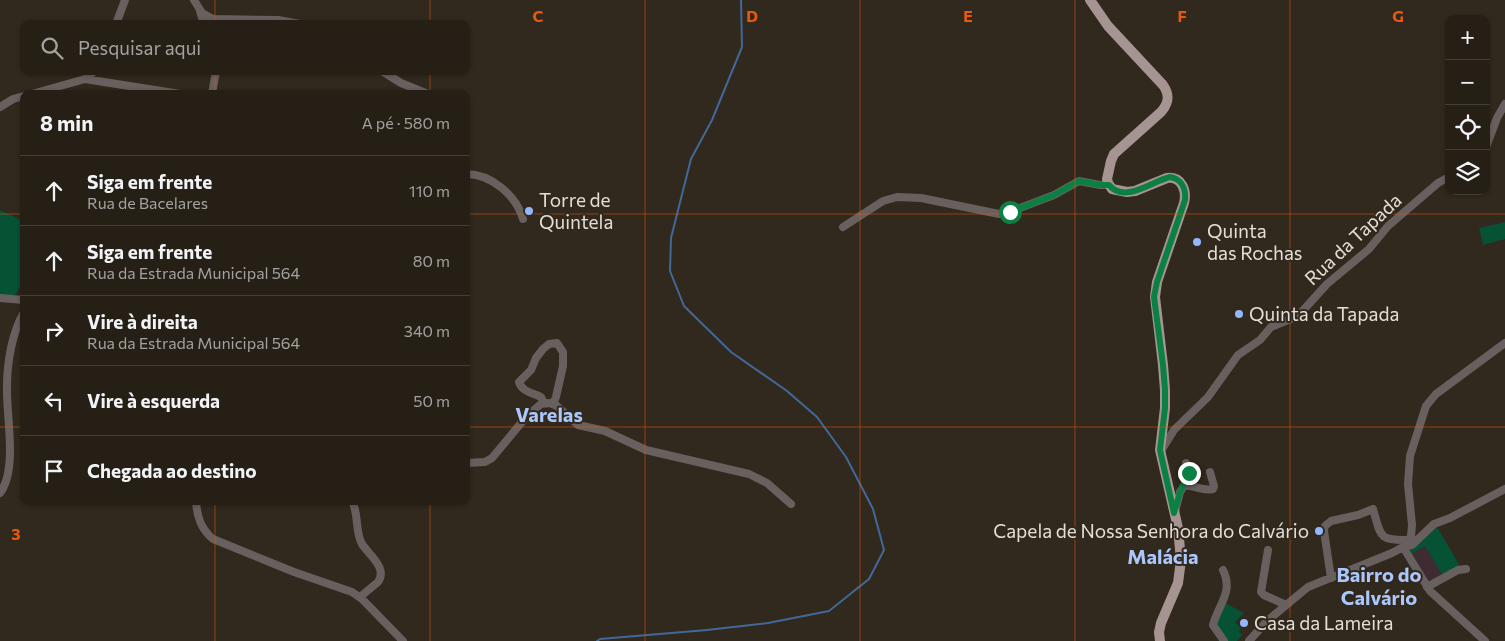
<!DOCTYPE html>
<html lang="pt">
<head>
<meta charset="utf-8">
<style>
	body { margin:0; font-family:Commissioner,sans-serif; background:#2d271f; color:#f1f3f6 }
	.controls { position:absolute; right:15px; top:15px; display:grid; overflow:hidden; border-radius:10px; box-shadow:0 1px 4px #0004 }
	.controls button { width:45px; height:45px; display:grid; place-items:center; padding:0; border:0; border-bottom:1px solid #423d35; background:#251f16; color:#f1f3f6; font:25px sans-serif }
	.stop { position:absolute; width:15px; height:15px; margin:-11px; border:4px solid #0b8043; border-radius:50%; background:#fff }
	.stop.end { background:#0b8043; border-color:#fff; box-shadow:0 1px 5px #0008 }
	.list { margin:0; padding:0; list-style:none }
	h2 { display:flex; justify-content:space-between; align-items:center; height:65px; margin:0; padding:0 20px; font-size:21px }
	h2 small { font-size:16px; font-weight:400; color:#a3a2a1 }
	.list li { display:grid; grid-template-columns:32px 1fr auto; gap:15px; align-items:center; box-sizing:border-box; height:70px; padding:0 20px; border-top:1px solid #423d35 }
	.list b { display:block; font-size:19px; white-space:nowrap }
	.list p { margin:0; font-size:16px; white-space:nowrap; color:#a3a2a1 }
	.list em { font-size:16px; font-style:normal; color:#a3a2a1 }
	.icon { flex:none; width:28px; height:28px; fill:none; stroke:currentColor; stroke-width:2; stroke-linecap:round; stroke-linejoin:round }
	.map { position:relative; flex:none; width:1505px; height:641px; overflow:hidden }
	.search { position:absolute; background:#251f16; box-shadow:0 1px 4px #0004; left:20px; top:20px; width:450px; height:55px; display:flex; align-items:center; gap:12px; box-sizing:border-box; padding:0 18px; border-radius:10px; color:#a3a2a1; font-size:19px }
	.panel { position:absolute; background:#251f16; box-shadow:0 1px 4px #0004; left:20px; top:90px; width:450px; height:415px; border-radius:10px }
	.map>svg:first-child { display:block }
	.education { fill:#3f2b32 }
	.green { fill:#055234 }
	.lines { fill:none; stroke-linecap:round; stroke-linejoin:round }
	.stream { stroke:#426899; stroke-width:2 }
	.minor { stroke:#68605e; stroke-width:8 }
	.major { stroke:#a59492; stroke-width:10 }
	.route { stroke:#0b8043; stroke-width:6 }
	.grid { fill:none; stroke:#e8590c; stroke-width:1; stroke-opacity:0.55 }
	.poi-dot { fill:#92b7fd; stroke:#31291d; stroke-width:2 }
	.labels { text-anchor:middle; stroke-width:4; stroke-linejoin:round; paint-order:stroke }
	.poi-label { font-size:19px; fill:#e4ded7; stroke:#31291d; text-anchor:start }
	.street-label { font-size:19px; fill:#e4ded7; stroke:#31291d }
	.neighbourhood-label { font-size:20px; font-weight:bold; fill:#abc7fb; stroke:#31291d }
	.grid-label { font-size:16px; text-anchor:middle; font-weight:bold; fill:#e8590c; stroke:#31291d; stroke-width:4; stroke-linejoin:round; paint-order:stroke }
</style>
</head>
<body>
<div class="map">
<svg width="1505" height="641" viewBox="0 0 1505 641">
	<rect width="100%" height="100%" fill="#31291d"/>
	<!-- education -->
	<path class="education" d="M1421,539l22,37 -15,8 -21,-32z"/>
	<!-- green -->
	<path class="green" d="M0,210l24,11v57l-8,16 -16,5z
		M1505,222v17l-22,6 -4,-17z
		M1437,527l23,39 -17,10 -18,-30 -15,9 -2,-3 25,-24z
		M1225,603l19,10 -9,9 6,6 -2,3 3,4 -5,6h-9l-13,-15z"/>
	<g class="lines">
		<!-- stream -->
		<path class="stream" d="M597,641l3,-2 107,-9 61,-7 61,-12 40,-32 15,-29 -11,-41 -27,-52 -29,-40 -30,-26 -56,-39 -47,-46 -14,-35 1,-33 20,-79 21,-39 30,-73 -1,-47"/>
		<!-- minor -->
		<path class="minor" d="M194,0l8,13 11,6 65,1 22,4
			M200,11l4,13
			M116,24l9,-24
			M382,71l19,12 27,11
			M85,79l95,15
			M32,94l53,-15 10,-8
			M212,94l4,-23
			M0,107l13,-8 11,-3
			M1486,147l11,-29 8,-14
			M466,174c25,0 50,21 57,45
			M843,227l40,-26 14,-4 24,1 78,16 13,-3 42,-16 25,-14 21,4h9
			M0,298l24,2
			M544,403l-3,-6c-8,-4 -19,-5 -22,-15l12,-12 5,-12 7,-9 6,-5 8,-1 6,9v14l-7,31 -3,7
			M1161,451l13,-21 34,-33 30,-42 22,-15 11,-13 27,-11 29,-32 42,-35 19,-23 50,-43 11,-6
			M466,463l19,-1 7,-4 35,-42 14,-12 9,-1 7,3 21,19 27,6 41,19 103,24 18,9 24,21
			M1186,463l6,23
			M0,493c18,-24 6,-77 7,-106 0,-25 5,-54 17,-75
			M196,501c1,16 5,28 17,38l81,33 58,20 10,7 41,42
			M352,501c7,13 3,32 10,43 7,11 26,24 16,38l-18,15
			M1175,512l5,-20 4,-6c11,-2 17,6 29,3l1,-3 -4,-14
			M1403,547l27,44 55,50
			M1405,547l7,-2 22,-21 16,-6 55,-29
			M1268,550l-7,42 3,3 22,10
			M1223,570c11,22 -5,35 -10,55l11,16
			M1331,578l-7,-47 1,-5 6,-5 27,-6 15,-6c8,27 5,32 36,31
			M1427,587l31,-17 8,-1
			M1249,641l18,-20 41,-34 84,-34 11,-6 5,-5 3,-6 1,-11 -4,-41 2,-28 16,-50 10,-12 69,-51"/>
		<!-- major -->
		<path class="major" d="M1090,0l18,26 55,59c7,10 6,18 -2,27l-47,42 -3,7 -4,18 1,4 4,6 15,3 8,-1 32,-13c15,-2 20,13 17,25l-27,79 -2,15 8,68 2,25v18l-5,42 18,78 3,32 -3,23 -17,40 -2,9 1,9"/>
	</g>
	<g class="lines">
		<!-- route -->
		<path class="route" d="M1010,212l44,-17 25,-14 21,4h9c16,19 43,-4 61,-8 12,2 16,12 15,23l-28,82 -3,15 9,68 2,25v18l-5,42 14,63 6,-21 9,-19"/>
	</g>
	<!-- grid -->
	<path class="grid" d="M215,0v24M430,0v24M645,0v641M860,0v641M1075,0v641M1290,0v641M215,71v23M430,71v23M0,214h24M466,214h1039M0,427h24M466,427h1039M215,501v140M430,501v140"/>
	<!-- markers -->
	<g class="poi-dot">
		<circle cx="529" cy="211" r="5"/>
		<circle cx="1197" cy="242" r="5"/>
		<circle cx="1239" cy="314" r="5"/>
		<circle cx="1319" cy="531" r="5"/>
		<circle cx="1244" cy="623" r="5"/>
	</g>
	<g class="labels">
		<!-- poi labels -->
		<g class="poi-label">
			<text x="539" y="207">Torre de<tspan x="539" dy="22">Quintela</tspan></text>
			<text x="1207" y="238">Quinta<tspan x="1207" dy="22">das Rochas</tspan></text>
			<text x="1249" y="321">Quinta da Tapada</text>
			<text x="1309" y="538" text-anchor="end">Capela de Nossa Senhora do Calvário</text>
			<text x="1254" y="630">Casa da Lameira</text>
		</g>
		<!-- street labels -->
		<g class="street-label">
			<text transform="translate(1353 239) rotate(-43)" y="7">Rua da Tapada</text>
		</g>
		<!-- neighbourhood labels -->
		<g class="neighbourhood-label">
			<text x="549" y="422">Varelas</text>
			<text x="1163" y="564">Malácia</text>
			<text x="1379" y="582">Bairro do<tspan x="1379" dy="23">Calvário</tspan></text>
		</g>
	</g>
	<g class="grid-label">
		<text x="538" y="22">C</text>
		<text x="752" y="22">D</text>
		<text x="968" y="22">E</text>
		<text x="1182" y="22">F</text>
		<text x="1398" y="22">G</text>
		<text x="16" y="540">3</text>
	</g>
</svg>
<div class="controls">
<button>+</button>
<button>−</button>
<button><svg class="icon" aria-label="locate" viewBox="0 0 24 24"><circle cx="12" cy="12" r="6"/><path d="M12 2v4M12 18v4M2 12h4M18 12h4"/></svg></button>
<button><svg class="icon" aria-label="layers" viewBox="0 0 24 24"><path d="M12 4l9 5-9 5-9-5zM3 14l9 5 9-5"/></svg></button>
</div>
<div class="stop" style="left:1010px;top:212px"></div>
<div class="stop end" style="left:1189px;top:473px"></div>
<div class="search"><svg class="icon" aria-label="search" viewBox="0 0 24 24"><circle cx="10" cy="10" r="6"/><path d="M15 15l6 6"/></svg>Pesquisar aqui</div>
<section class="panel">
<h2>8 min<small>A pé · 580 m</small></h2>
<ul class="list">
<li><svg class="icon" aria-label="ahead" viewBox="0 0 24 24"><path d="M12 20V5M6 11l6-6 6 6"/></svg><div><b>Siga em frente</b><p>Rua de Bacelares</p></div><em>110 m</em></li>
<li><svg class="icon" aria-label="ahead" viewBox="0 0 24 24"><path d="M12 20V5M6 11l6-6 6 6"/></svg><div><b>Siga em frente</b><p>Rua da Estrada Municipal 564</p></div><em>80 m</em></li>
<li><svg class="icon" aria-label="right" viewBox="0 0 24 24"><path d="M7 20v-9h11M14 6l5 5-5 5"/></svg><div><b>Vire à direita</b><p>Rua da Estrada Municipal 564</p></div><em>340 m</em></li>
<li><svg class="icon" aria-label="left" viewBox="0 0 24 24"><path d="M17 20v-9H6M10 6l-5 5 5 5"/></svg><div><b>Vire à esquerda</b></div><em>50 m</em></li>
<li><svg class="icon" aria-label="arrive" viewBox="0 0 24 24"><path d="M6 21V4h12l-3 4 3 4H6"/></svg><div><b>Chegada ao destino</b></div></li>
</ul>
</section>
</div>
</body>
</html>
